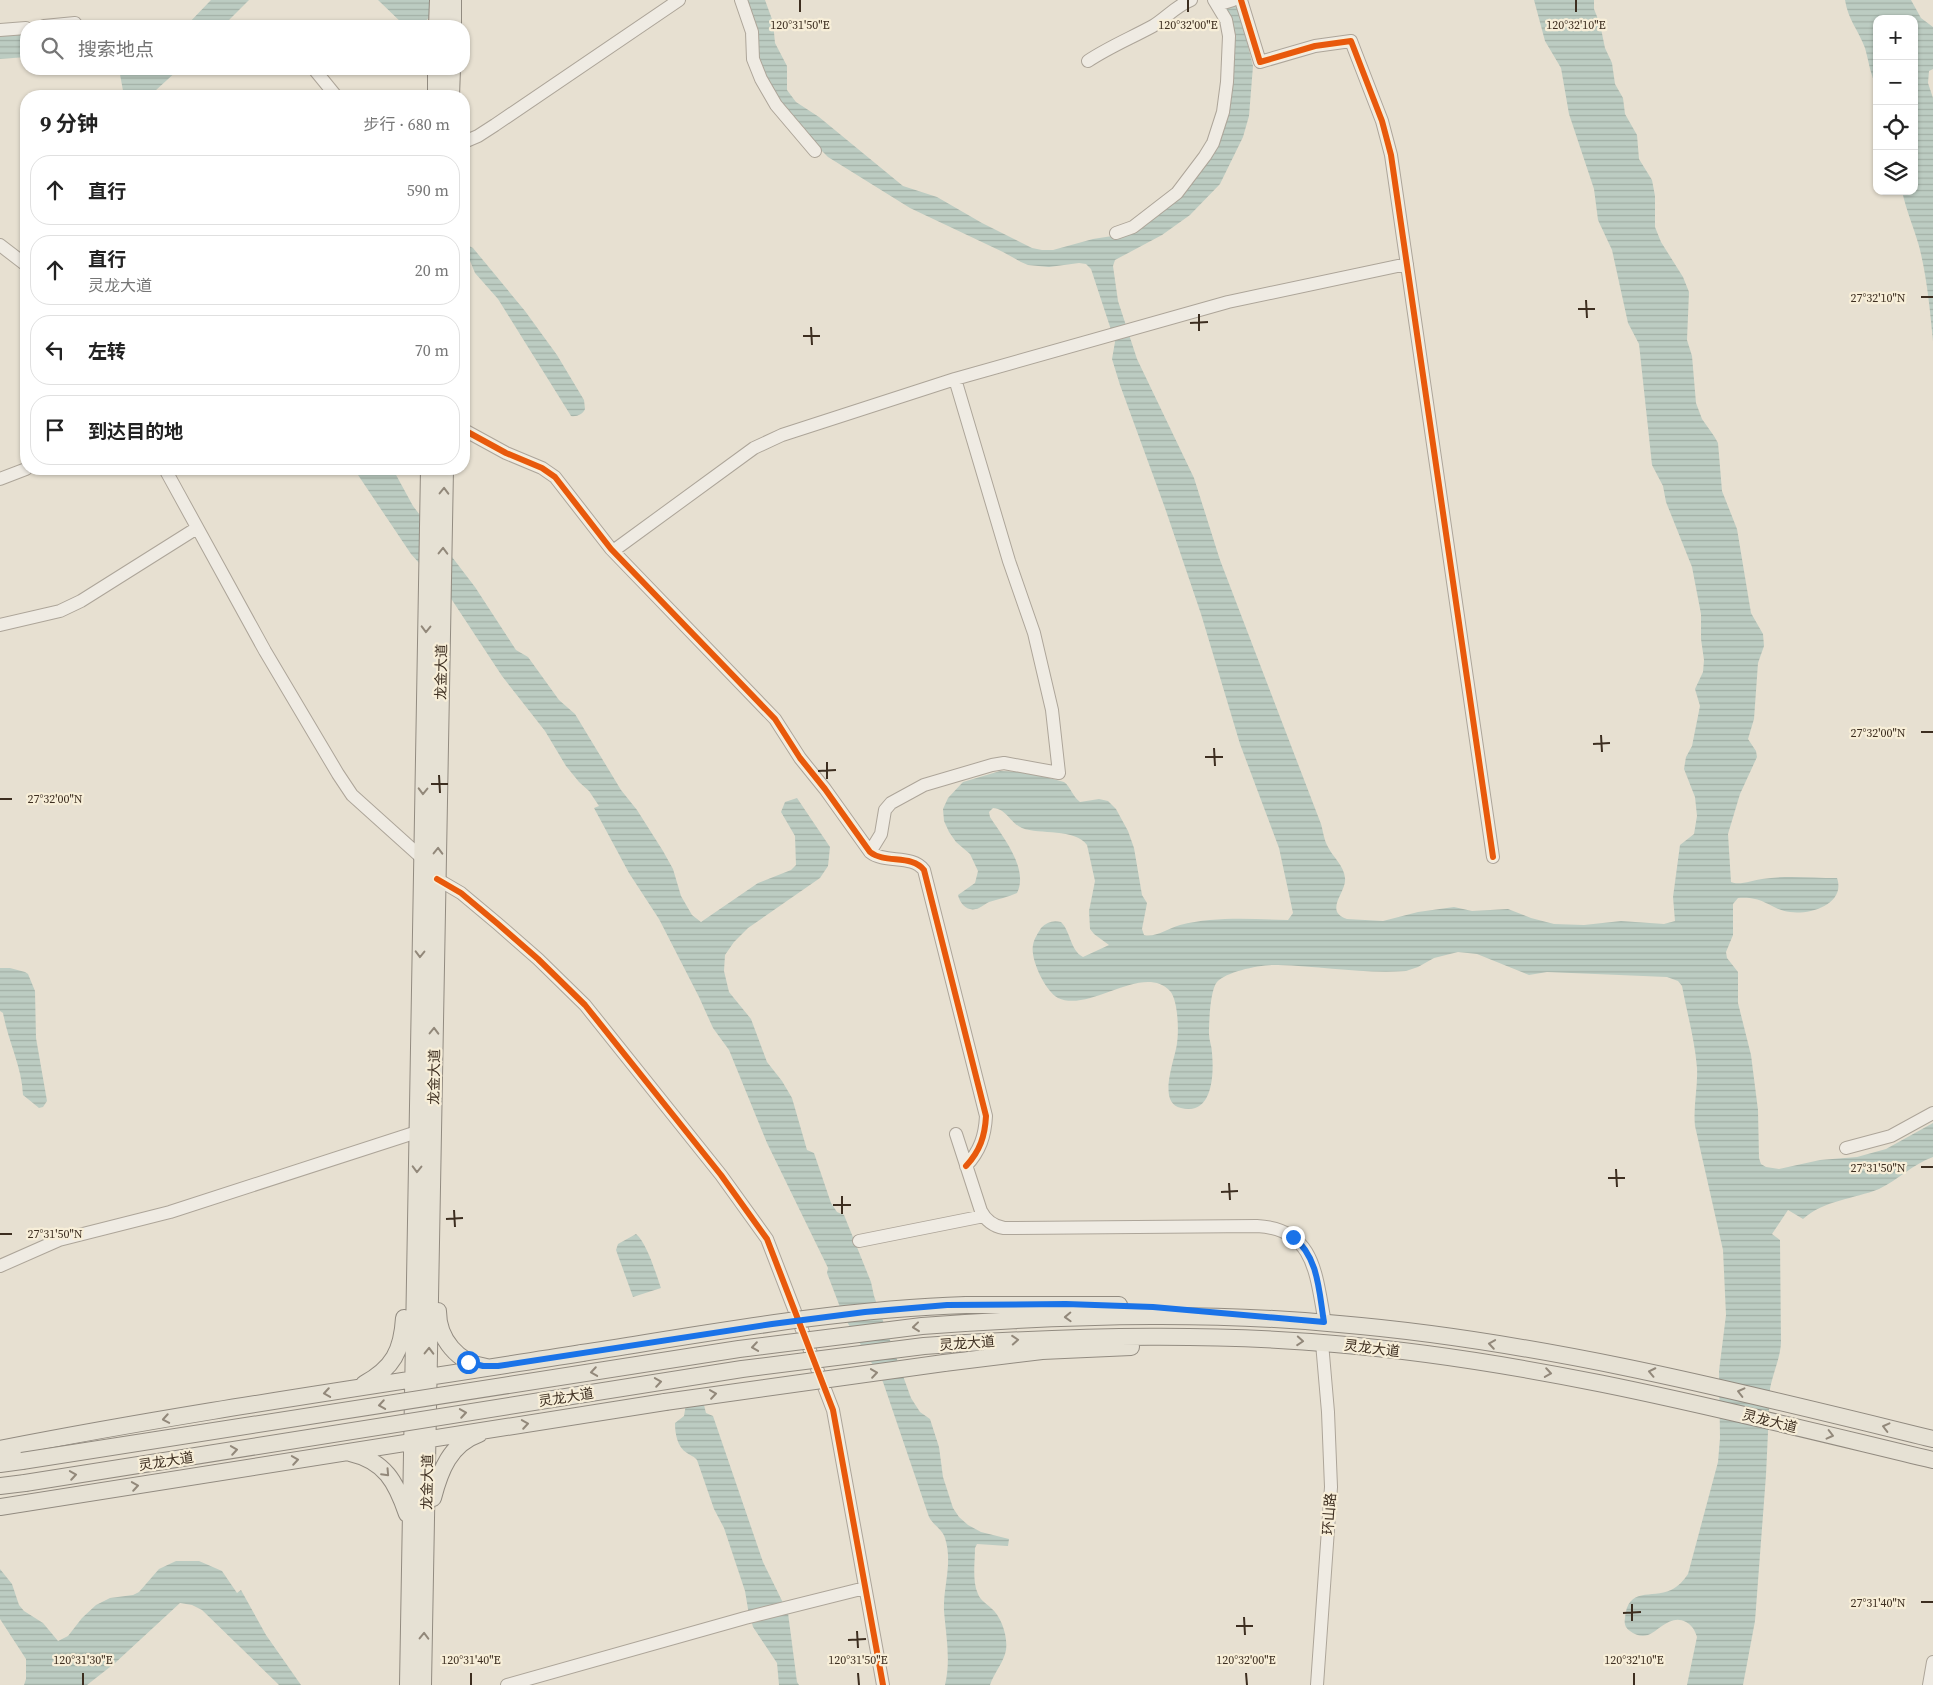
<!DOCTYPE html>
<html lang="zh">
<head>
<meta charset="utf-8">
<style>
	body { margin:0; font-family:"Source Serif 4","Noto Sans SC",serif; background:#f2f2f2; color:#222 }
	.controls { position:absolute; right:15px; top:15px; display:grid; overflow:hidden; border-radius:10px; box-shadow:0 1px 4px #0004 }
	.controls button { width:45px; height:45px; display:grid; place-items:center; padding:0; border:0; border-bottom:1px solid #e0e0e0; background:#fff; color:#222; font:25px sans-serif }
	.stop { position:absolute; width:15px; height:15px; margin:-11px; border:4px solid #1a73e8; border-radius:50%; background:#fff }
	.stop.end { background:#1a73e8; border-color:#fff; box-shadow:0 1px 5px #0008 }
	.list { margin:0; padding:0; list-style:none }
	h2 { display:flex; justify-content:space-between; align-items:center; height:65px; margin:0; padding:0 20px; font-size:21px }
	h2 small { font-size:16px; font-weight:400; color:#767676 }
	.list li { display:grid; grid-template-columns:32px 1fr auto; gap:15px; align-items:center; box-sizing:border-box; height:70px; margin:0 10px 10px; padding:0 10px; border:1px solid #e0e0e0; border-radius:20px }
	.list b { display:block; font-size:19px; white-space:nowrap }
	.list p { margin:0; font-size:16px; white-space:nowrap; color:#767676 }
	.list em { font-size:16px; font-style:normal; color:#767676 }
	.icon { flex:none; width:28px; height:28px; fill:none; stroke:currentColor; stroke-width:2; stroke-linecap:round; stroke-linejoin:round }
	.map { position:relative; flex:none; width:1933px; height:1685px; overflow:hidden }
	.search { position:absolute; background:#fff; box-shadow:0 1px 4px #0004; left:20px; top:20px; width:450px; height:55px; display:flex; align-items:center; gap:12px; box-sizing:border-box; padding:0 18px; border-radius:20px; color:#767676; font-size:19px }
	.panel { position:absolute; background:#fff; box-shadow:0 1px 4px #0004; left:20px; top:90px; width:450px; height:385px; border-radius:20px }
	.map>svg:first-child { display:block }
	.water { fill:url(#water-rules) }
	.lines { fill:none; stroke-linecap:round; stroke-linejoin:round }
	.minor-casing { stroke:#ada599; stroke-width:14 }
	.major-casing { stroke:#928b80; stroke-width:18 }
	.minor { stroke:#efebe3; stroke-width:12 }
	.major { stroke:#e6e1d4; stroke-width:16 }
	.major-bridge-casing { stroke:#928b80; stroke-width:18; stroke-linecap:butt }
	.major-bridge { stroke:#e6e1d4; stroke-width:16 }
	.cycleway-casing { stroke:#f7eed8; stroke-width:9 }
	.cycleway { stroke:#e8590c; stroke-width:6 }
	.oneway { stroke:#92887a }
	.route { stroke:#1a73e8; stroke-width:6 }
	.ticks { fill:none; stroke:#3d2e20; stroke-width:2 }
	.labels { text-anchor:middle; stroke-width:4.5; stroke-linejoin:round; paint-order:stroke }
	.street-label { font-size:14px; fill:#3d2e20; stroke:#f7eed8 }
	.ticks-label { font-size:12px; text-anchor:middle; fill:#3d2e20; stroke:#f7eed8; stroke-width:4.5; stroke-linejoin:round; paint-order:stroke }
</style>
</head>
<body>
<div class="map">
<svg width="1933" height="1685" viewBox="0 0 1933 1685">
	<defs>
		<pattern id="water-rules" width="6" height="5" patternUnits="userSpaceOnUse" patternTransform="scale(1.25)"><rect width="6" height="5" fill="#bcccc2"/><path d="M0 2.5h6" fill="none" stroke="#a2b0a6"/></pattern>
	</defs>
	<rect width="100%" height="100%" fill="#e7e0d1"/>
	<!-- water -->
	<path class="water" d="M211,0h38l-26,26h-37z
		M378,0h70l-28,26h-15z
		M745,0h20l8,22 2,21 12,23v24l9,12 23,15 84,69 34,11 45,26 50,25 10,2h11l40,-11 32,-5 49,-34 47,-74 4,-117 13,-4 15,61 -4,50 -6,21 -23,47 -30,31 -28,20 -47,25 -2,6 5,35 19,58 57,119 26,82 101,264c2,7 3,16 7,23 5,10 16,19 17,31 2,14 -22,33 2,41l36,2 35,-9 36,-5 18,4 36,-2 23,9 23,6 30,1 37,-4 43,3 11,-3 -2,-24 7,-52 14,-11 3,-18 -2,-19 -11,-28 2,-12 6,-11 8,-40 -5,-17 8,-17 1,-12 -3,-21v-25l-9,-47 -26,-65 -3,-16 -11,-21 -13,-121 -11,-21 -16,-73 -14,-30 -4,-31 -25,-75 -8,-46 -16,-27 -11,-41h60v9l6,15 5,24 7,15 3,21 8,14 2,16 12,21 2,24 13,21 3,16v31l6,15 22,35 6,15 -2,48 5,16 4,47 6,16 12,17 4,7 4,48 15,38 14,84 12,21 1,12 -6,17 -4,56 -6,20 8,12 1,6 -17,37 -12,40 3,48c8,4 22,-2 31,-3 24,-4 50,-1 75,-1 9,26 -27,37 -47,34 -21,-3 -25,-16 -52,-14l-5,6v31l-7,17 1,6 11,14v31l13,52 7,55 1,48 2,6 5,3 13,2 41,-9 37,-3 29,-8 47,-26v34c-20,7 -35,23 -54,32 -25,10 -55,11 -76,30l-15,-9 -16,24 8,6 1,103c-1,16 -8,30 -11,46l-4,86 -11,146 -12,64h-56l10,-48c-2,-6 -4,-11 -11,-15 -15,-8 -26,8 -38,13 -6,2 -13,0 -18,-4 -5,-3 -6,-8 -5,-13 3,-32 26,-19 46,-28 8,-4 12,-9 17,-16l30,-112 2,-24 -1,-67 7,-56 -3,-65 -28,-124c-2,-20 3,-38 2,-58 -2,-27 -10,-55 -15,-82l-4,-5 -11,-4 -120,-5 -18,3 -52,-21 -19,-2 -24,6 -16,9 -12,4c-43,3 -85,-5 -128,-6 -15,-1 -51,6 -61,17 -7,8 -8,41 -8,52 0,6 3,13 3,19 2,21 1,63 -31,55 -25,-5 -5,-51 -4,-65 2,-12 1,-43 -7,-52 -27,-29 -80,22 -112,7 -13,-7 -28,-39 -25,-53 1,-6 5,-12 8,-17 6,-6 12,-8 20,-6 10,10 9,28 22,35l26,-12 -15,-11 -4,-5 -1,-18 6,-30 -8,-36c-12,-17 -47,-10 -65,-17 -12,-5 -15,-19 -29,-20l-4,4 1,5c13,20 39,52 27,76 -9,4 -19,6 -28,9 -4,2 -6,4 -10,6 -11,5 -19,-4 -21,-13l17,-12 3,-12 -8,-17 -14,-12 -7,-10 -5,-11 -1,-12 5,-11 15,-16 37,-11 27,1 37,10c7,5 8,14 16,20l19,-3 9,2 8,8 12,22 6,17 8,47 5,8 -5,26 2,6c11,3 25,-7 36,-10 35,-9 73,-6 108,-5l5,-7 -14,-65 -39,-104 -39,-130 -36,-106 -45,-123 -8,-26 3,-17 -24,-73 -5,-5 -7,-1 -30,4 -21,-2 -7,-3 -18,-10 -93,-44 -82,-51 -32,-32 -27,-36 -9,-26z
		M1845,0h66l10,18 12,9v42l-4,2 -1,12 5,15v243c-3,-31 -6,-64 -14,-95 -5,-18 -13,-36 -17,-55h12v-172h-37v68c-7,-13 -8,-25 -12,-39 -6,-17 -17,-28 -20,-48z
		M26,32v25l-26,2v-25z
		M119,69h60l-24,22 -3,5h-28z
		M469,246l4,2 52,63 32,44 27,45 1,9c-2,5 -8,8 -14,7l-73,-117 -23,-26 -9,-22v-3z
		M354,469h37l4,4 18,33 62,81 41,63 12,7 31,43 16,14 46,76 16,20 26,41 10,18 8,27 11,19 9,7 57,-39 33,-13 5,-5 -1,-29 -14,-24 4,-10 12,-4 33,49 -2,19 -8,12 -72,50 -14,14 -9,13 -1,16 5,21 22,27 16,43 15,19 10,17 15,52 7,3 17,50 6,9 7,3 27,67 3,14 37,102 9,14 10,7 9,28 4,30 10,31 6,9 9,8 13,7 28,7 -1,7 -31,-2 -2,4c0,14 -3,33 3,46 3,7 8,9 13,14 10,8 17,28 15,42 -2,12 -12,23 -16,35h-45c6,-25 1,-49 -1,-74 -1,-24 9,-48 1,-73 -3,-9 -12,-13 -16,-21l-46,-135 -40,-67 -16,-42 1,-5 -61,-125 -38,-93 -16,-22 -14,-31 -40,-78 -30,-46 -35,-65 5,-2 -10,-15 -10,-9 -13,-16 -21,-35 -43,-55 -50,-76 -41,-46z
		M0,968h10l15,4 3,2 7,17 1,47 11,63 -4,6 -4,1 -16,-13c-1,-28 -15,-54 -20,-82l-3,-2z
		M636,1234c11,9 20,40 25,54l-28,9 -17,-47 2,-6z
		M703,1401l3,12 7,3 50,146 25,51 9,69 2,3h-20l-2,-22 -24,-36 -5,-18 -3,-18 -21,-63 -10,-19 -17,-49c-3,-4 -6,-4 -10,-7 -10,-6 -12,-20 -12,-30l9,-7 2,-12z
		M176,1561h23l23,10 15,22 4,-3 25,45 35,50h-22l-77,-75 -10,-5 -12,-2 -65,60 -28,22h-63l2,-6v-20l-26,-40v-50l12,15 7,21 5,6 19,12 15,18 10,-5 14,-18 14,-13 14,-7 23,-3 6,-3 20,-23z"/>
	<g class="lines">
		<!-- minor casing -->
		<g class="minor-casing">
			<path id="minor" d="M741,0l11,32 1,27 8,20 15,26 39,46
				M1241,0l19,62 55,-16 36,-5 31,80 9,34 102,702
				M1217,5l16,-5
				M44,26l31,-3
				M0,30l26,-2
				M1088,61c21,-14 43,-23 65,-35 13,-8 23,-20 38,-26
				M314,69l22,27
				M464,142l14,-6 17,-11 184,-125
				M1116,233l17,-6 44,-34 28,-37 8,-13 10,-31 4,-30 2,-46 -3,-16 -12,-20
				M0,245l26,20
				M464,430l42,23 36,15 13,9 56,72 164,170 25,39 25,31 45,63c15,12 42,2 54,18l62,246c-1,20 -6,35 -20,50
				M165,469l100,182 73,123 14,21 70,63
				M0,479l26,-10
				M613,551l141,-103 28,-13 173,-56 273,-77 179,-38
				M0,625l60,-14 21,-10 116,-73
				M870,852l11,-18 4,-24 6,-7 33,-18 68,-20 12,-2 55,10 -7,-63 -18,-77 -25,-72 -54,-182
				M437,879l24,14 37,31 40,35 47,46 136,170 46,64 66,171 50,275
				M956,1134l25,77c5,10 12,15 23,17l253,-2c59,3 59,51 68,97
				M1846,1148l45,-12 42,-23
				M859,1241l125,-25
				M0,1266l59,-26 111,-28 247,-80
				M507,1685l238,-67 120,-30
				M1317,1685l14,-198 -3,-75 -6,-69
				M1929,1685l4,-23"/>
		</g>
		<!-- major casing -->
		<g class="major-casing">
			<path id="major" d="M437,26l1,-26
				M453,26v-26
				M436,96v-27
				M451,96l1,-27
				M966,1305h153
				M438,1311c0,28 20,52 48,56
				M965,1323c124,-8 249,-11 374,1 201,17 398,67 594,115
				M966,1343c123,-7 246,-10 369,1 203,17 401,69 598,116
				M944,1363l98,-12 89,-4
				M364,1384c29,-16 38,-33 40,-66
				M0,1449c193,-38 388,-65 582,-96
				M350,1453c35,8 46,29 57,61
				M0,1464l22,-3
				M0,1486l25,-3
				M433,1498c7,-27 17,-54 46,-64
				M0,1507l665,-105
				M408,1685l21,-1216
				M423,1685l22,-1216"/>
		</g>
		<!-- minor -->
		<use href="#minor" class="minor"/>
		<!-- major -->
		<use href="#major" class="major"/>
		<!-- major-bridge casing -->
		<g class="major-bridge-casing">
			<path id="major-bridge" d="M582,1353c128,-20 256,-44 384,-48
				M665,1402l279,-39
				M22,1461l717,-112 183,-23 43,-3
				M25,1483l717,-114 182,-23 42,-3"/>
		</g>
		<!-- major-bridge -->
		<use href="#major-bridge" class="major-bridge"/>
		<!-- cycleway casing -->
		<g class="cycleway-casing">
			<path id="cycleway" d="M1241,0l19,62 55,-16 36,-5 31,80 9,34 102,702
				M464,430l42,23 36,15 13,9 56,72 164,170 25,39 25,31 45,63c15,12 42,2 54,18l62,246c-1,20 -6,35 -20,50
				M437,879l24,14 37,31 40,35 47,46 136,170 46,64 66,171 50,275"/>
		</g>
		<!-- cycleway -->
		<use href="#cycleway" class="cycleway"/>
	</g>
	<!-- one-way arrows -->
	<defs><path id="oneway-chevron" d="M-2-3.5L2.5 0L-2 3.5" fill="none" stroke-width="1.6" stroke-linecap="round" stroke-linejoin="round" transform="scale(1.25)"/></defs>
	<g class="oneway">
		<use href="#oneway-chevron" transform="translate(444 491) rotate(-89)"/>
		<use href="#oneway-chevron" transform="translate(443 551) rotate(-89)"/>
		<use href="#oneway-chevron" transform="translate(426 629) rotate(91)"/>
		<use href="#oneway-chevron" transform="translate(423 791) rotate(91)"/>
		<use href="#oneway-chevron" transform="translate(438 851) rotate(-89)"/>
		<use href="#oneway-chevron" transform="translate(420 954) rotate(91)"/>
		<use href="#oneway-chevron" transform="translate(434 1031) rotate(-89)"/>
		<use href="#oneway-chevron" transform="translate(417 1169) rotate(91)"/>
		<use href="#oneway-chevron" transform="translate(1068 1317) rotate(178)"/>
		<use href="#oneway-chevron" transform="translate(916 1327) rotate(174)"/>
		<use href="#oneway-chevron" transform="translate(1015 1340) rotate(-4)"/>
		<use href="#oneway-chevron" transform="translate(1300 1341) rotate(4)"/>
		<use href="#oneway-chevron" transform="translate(1492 1344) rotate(-171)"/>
		<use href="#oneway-chevron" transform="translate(755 1347) rotate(172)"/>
		<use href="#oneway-chevron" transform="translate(429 1351) rotate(-89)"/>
		<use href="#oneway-chevron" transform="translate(594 1372) rotate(171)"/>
		<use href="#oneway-chevron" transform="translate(1652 1372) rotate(-168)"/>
		<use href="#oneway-chevron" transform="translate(874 1373) rotate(-8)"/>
		<use href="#oneway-chevron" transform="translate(1548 1373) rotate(9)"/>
		<use href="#oneway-chevron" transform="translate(658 1382) rotate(-9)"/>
		<use href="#oneway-chevron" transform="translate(1741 1392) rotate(-166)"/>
		<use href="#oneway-chevron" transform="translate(327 1393) rotate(171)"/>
		<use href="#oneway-chevron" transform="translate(713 1394) rotate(-8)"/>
		<use href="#oneway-chevron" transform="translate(382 1405) rotate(171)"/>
		<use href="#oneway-chevron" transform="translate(463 1413) rotate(-9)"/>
		<use href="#oneway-chevron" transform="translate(166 1419) rotate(170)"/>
		<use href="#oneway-chevron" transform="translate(525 1424) rotate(-9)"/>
		<use href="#oneway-chevron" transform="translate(1886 1427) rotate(-166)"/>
		<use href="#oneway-chevron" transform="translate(1830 1435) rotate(14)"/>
		<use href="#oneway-chevron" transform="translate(234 1450) rotate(-9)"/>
		<use href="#oneway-chevron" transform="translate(295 1460) rotate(-9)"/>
		<use href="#oneway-chevron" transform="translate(386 1473) rotate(47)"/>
		<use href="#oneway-chevron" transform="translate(73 1475) rotate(-9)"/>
		<use href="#oneway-chevron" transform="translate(135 1486) rotate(-9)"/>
		<use href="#oneway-chevron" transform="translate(424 1636) rotate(-89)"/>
	</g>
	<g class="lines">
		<!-- route -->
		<path class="route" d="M468,1362l15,4h15l274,-42 93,-12 82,-7 119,-1 87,3 171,15c-5,-29 -5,-65 -31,-85"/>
	</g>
	<!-- ticks -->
	<path class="ticks" d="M800,0v12M1188,0v12M1576,0v12M1921,297h12M1586,300l1,18M1578,309h17M1199,314v17M1190,323l18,-1M811,327l1,18M803,336h17M1921,732h12M1601,735l1,17M1593,744l17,-1M1214,748l1,18M1205,757h18M827,762v17M818,771l18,-1M439,775l1,18M431,784h17M0,799h12M1921,1167h12M1616,1169l1,18M1608,1178h17M1229,1183l1,17M1221,1192l17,-1M842,1196v18M833,1205h18M454,1210l1,17M446,1219l17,-1M0,1234h12M1921,1602h12M1632,1604v17M1623,1613l18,-1M1244,1617l1,18M1236,1626h17M857,1631l1,17M848,1640l18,-1M83,1673v12M471,1673v12M858,1673l1,12M1246,1673l1,12M1634,1673v12"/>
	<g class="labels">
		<!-- street labels -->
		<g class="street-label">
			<text transform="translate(441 672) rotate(-89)" y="5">龙金大道</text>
			<text transform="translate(434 1077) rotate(-89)" y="5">龙金大道</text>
			<text transform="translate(967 1343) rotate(-4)" y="5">灵龙大道</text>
			<text transform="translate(1372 1348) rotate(7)" y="5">灵龙大道</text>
			<text transform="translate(566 1397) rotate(-9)" y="5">灵龙大道</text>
			<text transform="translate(1770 1421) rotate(14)" y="5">灵龙大道</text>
			<text transform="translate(166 1461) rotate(-9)" y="5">灵龙大道</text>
			<text transform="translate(427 1482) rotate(-89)" y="5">龙金大道</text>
			<text transform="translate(1329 1514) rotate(-86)" y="5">环山路</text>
		</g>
	</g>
	<g class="ticks-label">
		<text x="800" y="29">120°31'50"E</text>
		<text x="1188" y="29">120°32'00"E</text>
		<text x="1576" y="29">120°32'10"E</text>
		<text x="1878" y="302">27°32'10"N</text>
		<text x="1878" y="737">27°32'00"N</text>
		<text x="55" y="803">27°32'00"N</text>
		<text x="1878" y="1172">27°31'50"N</text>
		<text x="55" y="1238">27°31'50"N</text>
		<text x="1878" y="1607">27°31'40"N</text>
		<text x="83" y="1664">120°31'30"E</text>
		<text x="471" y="1664">120°31'40"E</text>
		<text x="858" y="1664">120°31'50"E</text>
		<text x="1246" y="1664">120°32'00"E</text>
		<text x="1634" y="1664">120°32'10"E</text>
	</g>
</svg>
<div class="controls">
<button>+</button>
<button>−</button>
<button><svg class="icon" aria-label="locate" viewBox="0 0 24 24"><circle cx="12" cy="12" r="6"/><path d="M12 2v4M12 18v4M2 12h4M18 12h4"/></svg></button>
<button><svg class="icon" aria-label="layers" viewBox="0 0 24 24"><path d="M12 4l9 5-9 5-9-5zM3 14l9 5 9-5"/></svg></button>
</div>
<div class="stop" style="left:468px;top:1362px"></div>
<div class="stop end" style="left:1293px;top:1237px"></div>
<div class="search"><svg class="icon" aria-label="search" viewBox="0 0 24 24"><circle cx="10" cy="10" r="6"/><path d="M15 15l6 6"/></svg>搜索地点</div>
<section class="panel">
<h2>9 分钟<small>步行 · 680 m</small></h2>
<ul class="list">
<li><svg class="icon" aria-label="ahead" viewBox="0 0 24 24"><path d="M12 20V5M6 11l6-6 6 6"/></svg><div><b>直行</b></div><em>590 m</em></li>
<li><svg class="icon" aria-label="ahead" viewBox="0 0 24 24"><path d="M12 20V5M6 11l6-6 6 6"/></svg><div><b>直行</b><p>灵龙大道</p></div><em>20 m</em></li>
<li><svg class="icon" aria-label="left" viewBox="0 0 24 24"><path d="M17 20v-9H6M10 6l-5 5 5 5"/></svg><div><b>左转</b></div><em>70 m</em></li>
<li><svg class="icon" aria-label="arrive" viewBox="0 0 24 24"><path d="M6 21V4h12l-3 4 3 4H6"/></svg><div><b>到达目的地</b></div></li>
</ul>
</section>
</div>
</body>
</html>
